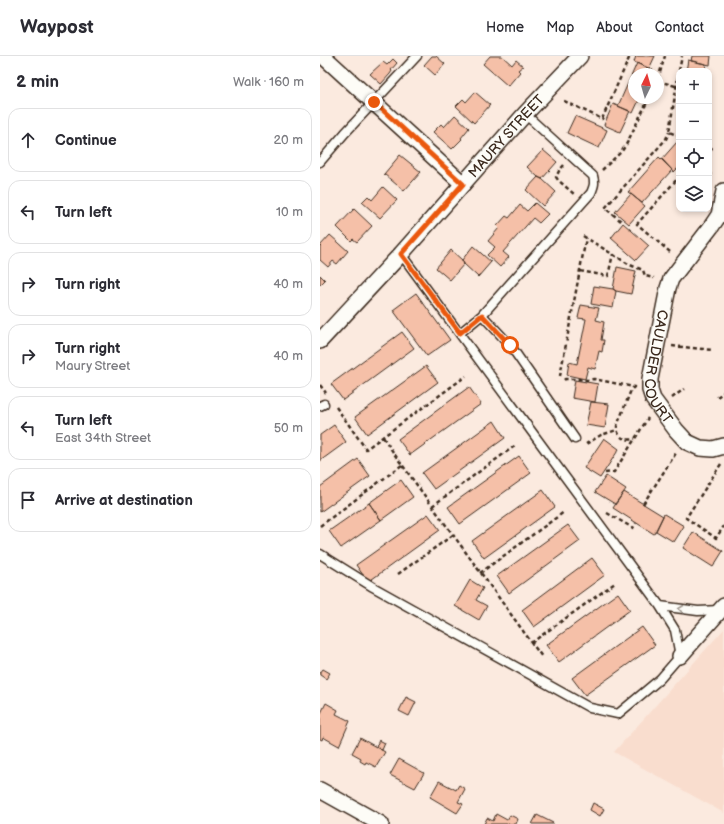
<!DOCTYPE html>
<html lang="en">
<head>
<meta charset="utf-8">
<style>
	body { margin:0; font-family:"Balsamiq Sans",sans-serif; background:#f2f2f3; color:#2b2b33 }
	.controls { position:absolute; right:12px; top:12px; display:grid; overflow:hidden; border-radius:8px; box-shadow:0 2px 6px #0003 }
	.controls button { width:36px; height:36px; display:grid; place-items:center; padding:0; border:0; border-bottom:1px solid #e1e1e2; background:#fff; color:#2b2b33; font:20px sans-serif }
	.compass { position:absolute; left:308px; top:12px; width:36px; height:36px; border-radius:50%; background:#fff; box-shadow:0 2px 6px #0003; rotate:5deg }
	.stop { position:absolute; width:12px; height:12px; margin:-9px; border:3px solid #ea580c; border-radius:50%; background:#fff }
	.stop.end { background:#ea580c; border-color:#fff; box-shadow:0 1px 4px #0008 }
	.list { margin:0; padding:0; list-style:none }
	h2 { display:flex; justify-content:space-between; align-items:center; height:52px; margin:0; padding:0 16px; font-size:17px }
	h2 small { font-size:13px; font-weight:400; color:#7c7c81 }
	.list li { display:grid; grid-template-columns:26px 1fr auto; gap:12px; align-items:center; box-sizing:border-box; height:64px; margin:0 8px 8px; padding:0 8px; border:1px solid #e1e1e2; border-radius:12px }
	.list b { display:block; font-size:15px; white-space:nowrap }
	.list p { margin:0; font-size:13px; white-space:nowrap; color:#7c7c81 }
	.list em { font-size:13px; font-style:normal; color:#7c7c81 }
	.icon { flex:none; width:22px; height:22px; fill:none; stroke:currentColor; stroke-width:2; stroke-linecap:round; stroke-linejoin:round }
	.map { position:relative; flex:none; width:404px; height:768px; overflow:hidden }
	header { display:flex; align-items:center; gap:24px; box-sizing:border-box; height:56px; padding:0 20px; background:#fff; border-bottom:1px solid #e1e1e2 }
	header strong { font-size:19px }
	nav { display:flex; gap:22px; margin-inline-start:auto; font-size:14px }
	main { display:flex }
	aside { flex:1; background:#fff }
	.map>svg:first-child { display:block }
	.built { fill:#f9ddce }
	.building { fill:#f5c0a8; stroke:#3b2a1e }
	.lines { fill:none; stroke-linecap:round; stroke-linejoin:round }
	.service-casing { stroke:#3b2a1e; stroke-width:11 }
	.minor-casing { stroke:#3b2a1e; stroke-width:18 }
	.path { stroke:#3b2a1e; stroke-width:2.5; stroke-dasharray:4 3; stroke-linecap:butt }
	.service { stroke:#fdfcf7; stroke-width:8 }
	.minor { stroke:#fdfcf7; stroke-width:15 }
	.oneway { stroke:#9c938a }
	.route { stroke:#ea580c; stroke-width:5 }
	.labels { text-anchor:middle; stroke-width:3.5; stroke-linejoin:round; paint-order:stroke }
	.street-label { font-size:14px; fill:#3b2a1e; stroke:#fdfcf7 }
</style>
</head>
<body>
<header>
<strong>Waypost</strong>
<nav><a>Home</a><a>Map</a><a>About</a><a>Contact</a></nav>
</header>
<main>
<aside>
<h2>2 min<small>Walk · 160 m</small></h2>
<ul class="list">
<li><svg class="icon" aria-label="ahead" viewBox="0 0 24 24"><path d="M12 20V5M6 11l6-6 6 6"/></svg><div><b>Continue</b></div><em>20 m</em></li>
<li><svg class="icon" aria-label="left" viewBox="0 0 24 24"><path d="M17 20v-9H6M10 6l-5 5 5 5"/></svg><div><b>Turn left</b></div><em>10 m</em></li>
<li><svg class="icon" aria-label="right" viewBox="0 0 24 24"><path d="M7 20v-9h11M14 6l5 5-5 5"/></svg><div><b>Turn right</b></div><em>40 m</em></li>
<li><svg class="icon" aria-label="right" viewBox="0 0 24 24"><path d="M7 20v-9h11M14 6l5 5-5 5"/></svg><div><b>Turn right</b><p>Maury Street</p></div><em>40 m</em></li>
<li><svg class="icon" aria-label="left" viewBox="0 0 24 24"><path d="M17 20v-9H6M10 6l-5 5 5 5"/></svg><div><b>Turn left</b><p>East 34th Street</p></div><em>50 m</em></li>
<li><svg class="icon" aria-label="arrive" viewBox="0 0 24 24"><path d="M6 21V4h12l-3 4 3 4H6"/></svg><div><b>Arrive at destination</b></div></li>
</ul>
</aside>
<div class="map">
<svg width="404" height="768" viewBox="0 0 404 768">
	<rect width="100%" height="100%" fill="#fbeadf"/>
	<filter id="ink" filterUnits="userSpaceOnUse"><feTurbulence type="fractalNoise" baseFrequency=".025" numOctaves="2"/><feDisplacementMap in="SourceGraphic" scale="8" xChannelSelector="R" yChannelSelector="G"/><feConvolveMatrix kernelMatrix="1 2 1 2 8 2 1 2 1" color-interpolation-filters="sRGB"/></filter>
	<g filter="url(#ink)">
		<!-- built -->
		<path class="built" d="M404,573v184l-110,-61z"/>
		<!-- building -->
		<path class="building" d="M112,0h4l9,8 -10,11 -11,-10z
			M170,0h12l10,9 4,-5 7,6 -5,4 2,2 -12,14 -25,-22z
			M316,0h19l-6,13 -15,-7z
			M372,0h19l-1,9 -19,-4z
			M73,3l4,4 -6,7 1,1 -2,3 -9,10 -11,-10 13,-12 4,3z
			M368,4l18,4 -1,7h-19z
			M317,7l16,7 -2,4h-17v24h6l-7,15 -15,-7z
			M155,36l15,13 -16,18 -18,-17 7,-7 3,3z
			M293,48l17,7 -10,21 -16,-7z
			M135,59l14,13 -8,10 1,1 -10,10 -19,-17 8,-8 3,3z
			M255,60l32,14 -8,18 -32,-15z
			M357,86l2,1v24l-5,5 -12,-13z
			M223,94l14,12 -15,17 -4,-2 -11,-10z
			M80,99l21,17 -17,19 -20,-17z
			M339,101l13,13 -30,33 -14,-11z
			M218,121l4,2 14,13 -13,14 -17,-16z
			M63,131l14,13 -17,18 -18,-16 6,-6 4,4z
			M311,138l14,12 -16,18 -14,-12z
			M215,147l13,11 -9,9 -6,-5 -30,34 6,5 -9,10 -13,-12 8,-8 -7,-6 11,-13 -2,-2 9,-10 3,2 11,-13 7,6z
			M34,153l18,17 -15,16 -4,-3 -2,2 -14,-14z
			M303,167l26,23 -13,14 -25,-22z
			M10,179l18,16 -11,13 -4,-3 -5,6 -8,-7v-14z
			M153,190l18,16 -13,15 -14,-13 -2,-4z
			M131,194l11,10 2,4 -14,16 -14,-12z
			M297,211l19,4 -5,23 -15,-3 -3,-2z
			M0,219l5,5 -5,5z
			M274,230l19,3 3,2 -3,17 -22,-4z
			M96,237l34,47 -23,16 -34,-46z
			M261,249l18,3 -3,12 8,2 -3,18h3l-2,12 -3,-1 -4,18 -7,-2 -3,12 -18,-4 2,-13 8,2 9,-45 -8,-1z
			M82,276l12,16 -71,52 -12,-16z
			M106,310l12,16 -71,52 -12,-17z
			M255,324l23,4 -3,18 -23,-4z
			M149,331l12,17 -71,51 -12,-16z
			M271,346l18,2 -4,24 -19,-3z
			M174,365l11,17 -71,51 -12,-16z
			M14,369l12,17 -26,19v-26z
			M284,382l15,11 -19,29 -16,-10z
			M199,400l12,17 -71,51 -12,-17z
			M38,403l12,17 -50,36v-25z
			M286,420l20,13 -11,15 -20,-12z
			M81,424l12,17 -32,23 -12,-17z
			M223,434l12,17 -71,51 -12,-17z
			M304,436l39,24 -9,18 -41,-26z
			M49,447l12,17 -40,28 -12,-17z
			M108,458l12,16 -72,52 -12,-17z
			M344,458l20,12 -10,16 -18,-11z
			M248,469l12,16 -71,52 -12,-17z
			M373,476l30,19 -10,16 -30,-19z
			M272,502l13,17 -71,52 -12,-17z
			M150,524l13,8 -7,12 11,6 -8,14 -24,-14z
			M298,537l12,17 -71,52 -13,-17z
			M322,571l13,18 -70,50 -13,-17z
			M3,613l7,4 -4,6 -6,-4v-2z
			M86,641l10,5 -7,14 -10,-5z
			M6,647l12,7 -2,4 14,7 -11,25 -16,-9 -1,3 -2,-1v-24z
			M40,682l25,14 -9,15 -10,-5 -1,2 -5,-3 1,-3 -9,-5z
			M59,684l6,3 -3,7 -6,-3z
			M79,703l25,14 -9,15 -25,-13z
			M119,725l17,9 3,-5 6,4 -7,13 5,2 -6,9 -27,-16z
			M273,747l11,6 -4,7 -10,-6z
			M176,758l11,6 3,-5 8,4 -2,5h-32l3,-6 6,3z
			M217,759l16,8v1h-21z"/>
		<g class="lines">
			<!-- service casing -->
			<g class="service-casing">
				<path id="service" d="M0,106l25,-29 72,-77
					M81,198l259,352
					M162,259l28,30 65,94
					M140,277l22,-18 109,-122c3,-7 4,-10 2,-17l-68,-62
					M0,350l4,-2
					M0,498l53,33 217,121 28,6 42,-35 20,-23 -5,-26 -15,-24 38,5 22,-1"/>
			</g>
			<!-- minor casing -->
			<g class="minor-casing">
				<g id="minor">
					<path d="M3,0l140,128"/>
					<path id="s1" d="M404,135l-5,24 -8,12 -40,52 -3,9 -18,91v11l3,9 23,31 11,12 13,6 13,1 11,-3"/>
					<path id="s2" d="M0,285l81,-87 124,-140 55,-58"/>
					<path d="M360,600l44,-50"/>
					<path d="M0,734l61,34"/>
				</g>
			</g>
			<!-- path -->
			<path class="path" d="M359,15l-10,61 10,4
				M359,15l3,-15
				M338,23l7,-23
				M338,25l21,6
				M244,45l38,18 28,-63
				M389,91l6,3
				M244,109l-5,6 -3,6 2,3 17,15
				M282,114l20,-19 5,-8 22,-45
				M389,117l2,2
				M301,165l-16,-13 61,-69 3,-7
				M263,180l47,29 13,5 2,6 9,2
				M350,196l-33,-28 42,-47
				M260,215l28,5 5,-22
				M352,290l41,4
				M240,320l26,-138
				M244,324l1,-1h12l10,1 7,-1 40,8 -3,3 -14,36c0,12 8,15 18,13
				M0,329l6,8
				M397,341l7,-5
				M352,342l12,-9
				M16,351l30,42 100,-73
				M63,381l12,18 147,202
				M266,388l15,-9 16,-5
				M401,408l-35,54 30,20 8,-12
				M285,417l9,-1 34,-54
				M323,448l33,-51
				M112,450l84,-61
				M287,457l26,15 3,-5
				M0,470l82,-61
				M160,517l84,-61
				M78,518l55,-39
				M211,587l84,-60"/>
			<!-- service -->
			<use href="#service" class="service"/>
			<!-- minor -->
			<use href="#minor" class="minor"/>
		</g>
		<!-- one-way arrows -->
		<defs><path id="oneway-chevron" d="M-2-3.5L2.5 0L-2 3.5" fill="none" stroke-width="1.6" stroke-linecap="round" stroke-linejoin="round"/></defs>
		<use class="oneway" href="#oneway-chevron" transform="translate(361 553) rotate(-172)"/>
	</g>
	<g class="lines" filter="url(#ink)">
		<!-- route -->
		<path class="route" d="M54,46l89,82 -62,70 59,79 22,-18 28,30"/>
	</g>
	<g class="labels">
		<!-- street labels -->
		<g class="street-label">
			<text dy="5" stroke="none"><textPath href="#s2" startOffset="277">MAURY STREET</textPath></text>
			<text dy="5" stroke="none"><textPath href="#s1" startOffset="196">CAULDER COURT</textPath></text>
		</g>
	</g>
</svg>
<div class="controls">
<button>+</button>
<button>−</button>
<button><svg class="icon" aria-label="locate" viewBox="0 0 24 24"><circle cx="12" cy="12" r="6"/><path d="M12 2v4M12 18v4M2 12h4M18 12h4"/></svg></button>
<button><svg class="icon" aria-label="layers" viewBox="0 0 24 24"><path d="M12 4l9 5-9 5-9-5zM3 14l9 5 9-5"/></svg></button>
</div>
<svg class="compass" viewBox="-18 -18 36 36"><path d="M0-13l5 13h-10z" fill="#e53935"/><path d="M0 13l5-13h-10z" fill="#7c7c81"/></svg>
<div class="stop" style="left:190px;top:289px"></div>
<div class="stop end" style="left:54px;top:46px"></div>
</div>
</main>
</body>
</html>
